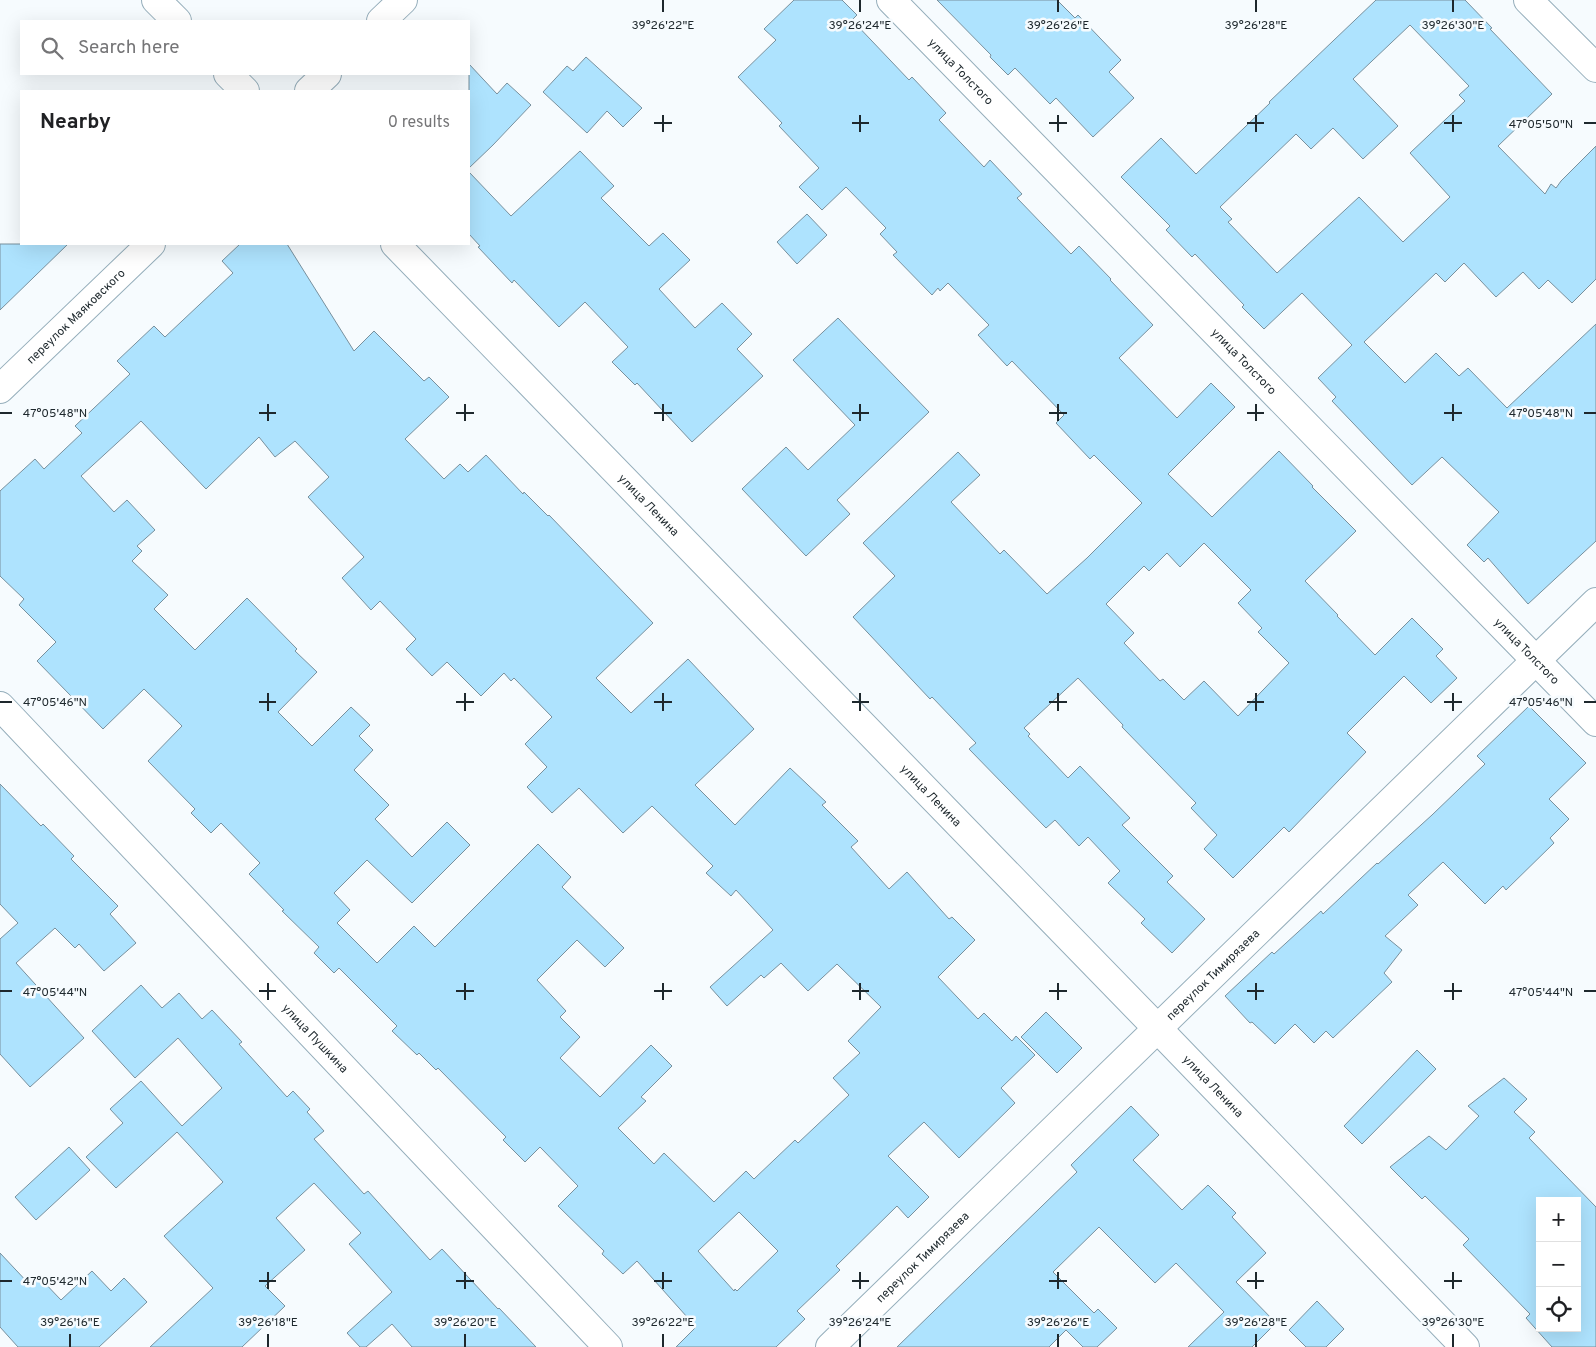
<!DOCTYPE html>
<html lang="en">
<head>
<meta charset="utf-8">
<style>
	body { margin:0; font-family:Overpass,sans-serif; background:#f2f2f2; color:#202124 }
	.controls { position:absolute; right:15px; bottom:15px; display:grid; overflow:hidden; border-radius:0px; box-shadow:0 5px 20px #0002 }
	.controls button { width:45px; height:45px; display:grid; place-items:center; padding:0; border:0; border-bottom:1px solid #e0e0e0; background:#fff; color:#202124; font:25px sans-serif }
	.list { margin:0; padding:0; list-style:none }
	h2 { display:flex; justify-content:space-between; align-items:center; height:65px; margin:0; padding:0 20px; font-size:21px }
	h2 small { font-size:16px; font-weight:400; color:#757577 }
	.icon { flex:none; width:28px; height:28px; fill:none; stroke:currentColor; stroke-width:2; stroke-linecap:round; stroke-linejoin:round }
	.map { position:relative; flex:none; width:1596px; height:1347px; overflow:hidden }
	.search { position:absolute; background:#fff; box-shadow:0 5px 20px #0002; left:20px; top:20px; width:450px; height:55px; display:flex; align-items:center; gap:12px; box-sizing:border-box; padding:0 18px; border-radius:0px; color:#757577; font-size:19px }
	.panel { position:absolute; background:#fff; box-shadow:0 5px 20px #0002; left:20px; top:90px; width:450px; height:155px; border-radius:0px }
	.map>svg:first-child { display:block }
	.building { fill:#aee3fe; stroke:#78909d; fill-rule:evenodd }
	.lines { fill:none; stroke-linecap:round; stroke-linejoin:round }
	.street-casing { stroke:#95aebb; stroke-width:30 }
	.secondary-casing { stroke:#95aebb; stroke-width:30 }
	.street { stroke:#fff; stroke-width:28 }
	.secondary { stroke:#fff; stroke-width:28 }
	.ticks { fill:none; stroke:#1e282d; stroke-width:2 }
	.labels { text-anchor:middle; stroke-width:5; stroke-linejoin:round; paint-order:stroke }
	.street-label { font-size:12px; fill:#1e282d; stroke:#f6fbfe }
	.ticks-label { font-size:12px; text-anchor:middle; fill:#1e282d; stroke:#f6fbfe; stroke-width:5; stroke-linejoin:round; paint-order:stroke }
</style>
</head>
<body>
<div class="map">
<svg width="1596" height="1347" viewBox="0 0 1596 1347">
	<rect width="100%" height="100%" fill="#f6fbfe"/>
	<!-- building -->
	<path class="building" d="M794,0h48l15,15 -5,5 57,60 3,-3 34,36 -7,7 45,47 6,-7 32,34 -5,4 54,56 8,-8 32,33 -1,1 43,45 -34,33 58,60 34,-35 24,24 -67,67 44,43 67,-66 34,35 -1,1 44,44 -51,50 33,34 -1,1 38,39 37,-37 31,31 -7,7 21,22 -26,25 -27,-27 -57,57 19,19 -77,80 -5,-5 -51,51 -29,-29 13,-14 -26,-27 5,-5 -74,-76 1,-2 -45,-47 -54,50 6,6 -2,2 40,42 12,-12 50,52 -8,7 51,51 -6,6 38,37 -33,34 -31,-30 4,-4 -37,-36 12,-12 -32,-34 -9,9 -24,-26 -9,8 -77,-79 7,-6 -44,-46 -2,2 -77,-82 42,-41 -32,-33 95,-91 22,23 -29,27 49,52 4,-4 43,44 40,-36 55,-55 -48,-48 -4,4 -34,-36 8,-8 -52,-54 -5,5 -29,-31 11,-10 -41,-42 -8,8 -2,-3 -6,7 -39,-40 4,-3 -17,-18 6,-6 -40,-41 -24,23 -23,-23 20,-19 -40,-42 3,-3 -44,-46 38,-37 -12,-11zM1204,543l47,47 -13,13 24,25 -4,4 31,31 -51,53 -34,-35 -20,19 -21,-21 -3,2 -36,-38 10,-10 -28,-29 38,-38 5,5 18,-18 13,14z
		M937,0h120l18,18 3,-3 43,45 -12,12 25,26 -41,39 -37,-39 -6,6 -35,-36 -7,7 -18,-18 1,-2z
		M1376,0h89l27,28 -2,1 62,65 -54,52 47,48 6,-10 5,4 5,-7 35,-35v133l-24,24 -24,-23 -9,9 -16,-17 -27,25 -32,-34 -19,19 -9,-9 -72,69 41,41 31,-30 23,23 9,-8 39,40 89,-84v217l-68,63 -40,-46 -4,4 -17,-17 32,-33 -57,-55 -30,28 -80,-84 4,-4 -18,-19 34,-33 -50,-52 -38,36 -22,-22 2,-2 -49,-51 -3,3 -26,-27 4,-4 -49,-49 40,-39 35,36 74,-71 -1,-1zM1410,25l59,61 -10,9 6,6 -55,52 40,44 -47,45 -44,-45 -82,76 -49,-51 4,-3 -12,-12 76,-73 15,15 22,-21 30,31 35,-33 -45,-47z
		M586,57l56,51 -19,19 -16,-16 -20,22 -44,-41 24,-26 6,5z
		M469,64l28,30 10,-11 24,22 -38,40 -24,23z
		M580,151l34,35 -13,12 48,48 14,-13 27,27 -31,29 36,39 27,-25 30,31 -15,15 26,27 -71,66 -55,-59 -2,2 -23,-23 16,-15 -43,-45 -26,25 -45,-47 -2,3 -34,-36 2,-1 -11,-12v-62l42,44z
		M807,214l20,21 -30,29 -20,-22z
		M0,244h68l-68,66z
		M240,244h47l67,107 20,-20 50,50 5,-4 20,20 -44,42 39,40 16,-15 8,8 18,-17 37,39 1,-2 24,24 1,-1 104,108 -57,55 35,35 57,-54 66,70 -59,56 40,40 55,-57 36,34 -4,3 36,36 -7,6 38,42 18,-17 42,47 3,-2 23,23 -37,37 40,42 6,-6 28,28 4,-5 19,19 -34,33 14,15 -56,55 -35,-36 -36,34 41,41 -21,21 -11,-12 -61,60 4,4 -43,41 8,8 -29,28h-100l20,-20 -59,-66 -14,13 -21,-20 2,-3 -46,-45 20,-20 -38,-39 -15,15 -22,-22 3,-3 -68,-69 -2,2 -17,-17 -2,2 -25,-24 5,-5 -58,-58 -5,5 -20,-20 5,-6 -37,-36 2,-1 -35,-36 11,-11 -39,-40 -10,10 -20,-20 4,-4 -47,-48 34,-35 -38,-37 -41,40 -66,-68 19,-19 -37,-37 5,-6 -24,-23v-85l35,-32 9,10 38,-36 -7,-7 55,-52 -13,-13 37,-35 11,11 68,-64 -11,-12zM141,421l65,68 53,-52 16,20 20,-16 34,36 -21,20 56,60 -22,21 29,32 9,-9 36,38 -10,10 26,27 15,-14 34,34 23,-23 7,8 3,-3 38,39 -27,27 22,23 -20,20 25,26 27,-25 44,45 29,-27 61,60 -7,7 25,23 5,-6 37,40 -63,57 17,19 34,-31 3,3 17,-15 27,28 29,-27 44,43 -33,34 12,12 -27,25 16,17 -51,48 -3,-3 -41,39 -8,-8 -32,31 -50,-49 -10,11 -36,-36 28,-27 -5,-4 31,-31 -21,-21 -51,52 -40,-39 20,-21 -20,-20 6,-6 -29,-31 40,-40 28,27 19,-19 -62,-61 9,-10 -33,-33 -103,103 -21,-21 -37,37 -40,-40 13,-13 -16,-17 33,-33 45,43 58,-58 -23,-23 -35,35 -37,-38 14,-14 -35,-35 19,-20 -14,-14 11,-11 -19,-18 -39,39 -34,-34 39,-40 -22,-21 2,-2 -50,-51 -52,52 -41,-41 14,-14 -36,-34 10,-10 -5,-5 18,-16 -28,-30 -13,12 -33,-36zM739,1212l39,39 -41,40 -2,-2 -1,2 -36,-40z
		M838,318l91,94 -92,88 13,14 -44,42 -64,-67 44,-42 22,23 47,-45 -62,-65z
		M1529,706l57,57 -37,36 20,20 -19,19 4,5 -48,47 -3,-4 -18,18 -42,-42 -35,33 10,10 -33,31 17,14 -18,23 8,9 -59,56 -7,-7 -12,12 -19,-19 -20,20 -23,-22 -2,1 -25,-27 47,-44 2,2 47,-43 2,3 54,-51 1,1 54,-49 53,-51 -8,-8z
		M0,784l41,42 2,-2 31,32 -3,3 47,47 -8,8 26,29 -32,28 -25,-27 -4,4 -20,-20 -39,35 68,75 -54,49 -30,-33v-115l18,-16 -18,-19z
		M141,985l21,23 17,-15 23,26 10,-9 30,32 -3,2 48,53 6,-6 17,18 -3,3 17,19 -10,8 50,55 4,-3 62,69 12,-11 56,60 1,-1 37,39h-124l-20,-23 -26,23h-6l-13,-14 45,-41 -43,-48 12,-11 -47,-50 -38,35 29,32 -40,36 20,20 -43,41h-92l63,-59 -49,-52 59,-54 -46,-50 -61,56 -30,-31 37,-34 -13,-14 31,-28 41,45 40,-38 -44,-50 -43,40 -43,-47z
		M1046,1012l36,36 -25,25 -36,-36z
		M1417,1050l19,19 -74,75 -18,-18z
		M1504,1078l23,21 -13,13 21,20 -6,6 67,69v140h-44l-26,-29 4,-4 -67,-69 6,-6 -44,-43 -3,3 -32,-32 39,-31 17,14 33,-34 -11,-10zM1540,1201h37v127h-37z
		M1131,1106l28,29 -26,25 49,50 26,-25 28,28 -4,4 34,36 -30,29 40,41 -24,24h-64l36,-35 -48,-49 -21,20 -56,-56 -46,45 41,41 4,-4 19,19 -20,19h-14l-17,-17 -17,17h-152l180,-175 -6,-7z
		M69,1147l21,23 -54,50 -21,-23z
		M0,1253l31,33 9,-8 21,22 31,-29 19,20 13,-13 23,24 -48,45h-81l-18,-20z
		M1317,1301l27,28 -18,18h-20l-17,-17z"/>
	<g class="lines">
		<!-- street casing -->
		<g class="street-casing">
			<g id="street">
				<path id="s1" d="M891,0l705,722"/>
				<path d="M1528,0l68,68"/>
				<path id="s2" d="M0,706l608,641"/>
				<path id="s3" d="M830,1347l766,-745"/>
			</g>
		</g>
		<!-- secondary casing -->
		<g class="secondary-casing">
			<g id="secondary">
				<path d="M156,0l21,21"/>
				<path d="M381,21l22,-21"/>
				<path d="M228,74l17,17"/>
				<path d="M309,91l18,-17"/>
				<path id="s4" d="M395,244l763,785 307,318"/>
				<path id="s5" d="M0,389l151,-145"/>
			</g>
		</g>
		<!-- street -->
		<use href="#street" class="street"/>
		<!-- secondary -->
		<use href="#secondary" class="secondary"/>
	</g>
	<!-- ticks -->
	<path class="ticks" d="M663,0v12M860,0v12M1058,0v12M1256,0v12M1453,0v12M663,115v17M860,115v17M1058,115v17M1256,115v17M1453,115v17M654,123h18M852,123h17M1049,123h18M1247,123h17M1444,123h18M1584,123h12M268,404v17M465,404v17M663,404v17M860,404v17M1058,404v17M1256,404v17M1453,404v17M0,413h12M259,413h17M456,413h18M654,413h18M852,413h17M1049,413h18M1247,413h17M1444,413h18M1584,413h12M268,693v18M465,693v18M663,693v18M860,693v18M1058,693v18M1256,693v18M1453,693v18M0,702h12M259,702h17M456,702h18M654,702h18M852,702h17M1049,702h18M1247,702h17M1444,702h18M1584,702h12M268,983v17M465,983v17M663,983v17M860,983v17M1058,983v17M1256,983v17M1453,983v17M0,991h12M259,991h17M456,991h18M654,991h18M852,991h17M1049,991h18M1247,991h17M1444,991h18M1584,991h12M268,1272v17M465,1272v17M663,1272v17M860,1272v17M1058,1272v17M1256,1272v17M1453,1272v17M0,1281h12M259,1281h17M456,1281h18M654,1281h18M852,1281h17M1049,1281h18M1247,1281h17M1444,1281h18M70,1334v13M268,1334v13M465,1334v13M663,1334v13M860,1334v13M1058,1334v13M1256,1334v13M1453,1334v13"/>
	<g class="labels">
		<!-- street labels -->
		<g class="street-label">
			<text dy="4" stroke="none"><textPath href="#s1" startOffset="100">улица Толстого</textPath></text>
			<text dy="4" stroke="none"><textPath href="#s5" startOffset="105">переулок Маяковского</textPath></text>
			<text dy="4" stroke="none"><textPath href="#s1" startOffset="505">улица Толстого</textPath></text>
			<text dy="4" stroke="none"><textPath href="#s4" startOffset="364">улица Ленина</textPath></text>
			<text dy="4" stroke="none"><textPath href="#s1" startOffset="910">улица Толстого</textPath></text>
			<text dy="4" stroke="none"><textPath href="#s4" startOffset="769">улица Ленина</textPath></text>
			<text dy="4" stroke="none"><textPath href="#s3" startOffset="534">переулок Тимирязева</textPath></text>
			<text dy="4" stroke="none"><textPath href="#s2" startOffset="458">улица Пушкина</textPath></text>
			<text dy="4" stroke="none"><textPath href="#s4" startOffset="1174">улица Ленина</textPath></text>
			<text dy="4" stroke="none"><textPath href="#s3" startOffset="129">переулок Тимирязева</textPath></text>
		</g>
	</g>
	<g class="ticks-label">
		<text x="663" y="29">39°26'22"E</text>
		<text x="860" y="29">39°26'24"E</text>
		<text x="1058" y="29">39°26'26"E</text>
		<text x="1256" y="29">39°26'28"E</text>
		<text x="1453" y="29">39°26'30"E</text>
		<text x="1541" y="128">47°05'50"N</text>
		<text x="55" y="417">47°05'48"N</text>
		<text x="1541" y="417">47°05'48"N</text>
		<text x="55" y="706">47°05'46"N</text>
		<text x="1541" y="706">47°05'46"N</text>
		<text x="55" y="996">47°05'44"N</text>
		<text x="1541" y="996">47°05'44"N</text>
		<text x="55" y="1285">47°05'42"N</text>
		<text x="70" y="1326">39°26'16"E</text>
		<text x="268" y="1326">39°26'18"E</text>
		<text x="465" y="1326">39°26'20"E</text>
		<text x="663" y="1326">39°26'22"E</text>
		<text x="860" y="1326">39°26'24"E</text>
		<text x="1058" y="1326">39°26'26"E</text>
		<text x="1256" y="1326">39°26'28"E</text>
		<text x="1453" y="1326">39°26'30"E</text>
	</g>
</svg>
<div class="controls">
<button>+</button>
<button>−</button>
<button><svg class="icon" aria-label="locate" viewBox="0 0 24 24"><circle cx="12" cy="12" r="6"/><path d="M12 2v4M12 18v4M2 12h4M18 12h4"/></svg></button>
</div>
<div class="search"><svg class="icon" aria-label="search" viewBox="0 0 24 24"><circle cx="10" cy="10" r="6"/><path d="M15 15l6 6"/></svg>Search here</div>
<section class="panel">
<h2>Nearby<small>0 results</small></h2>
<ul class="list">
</ul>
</section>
</div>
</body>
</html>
